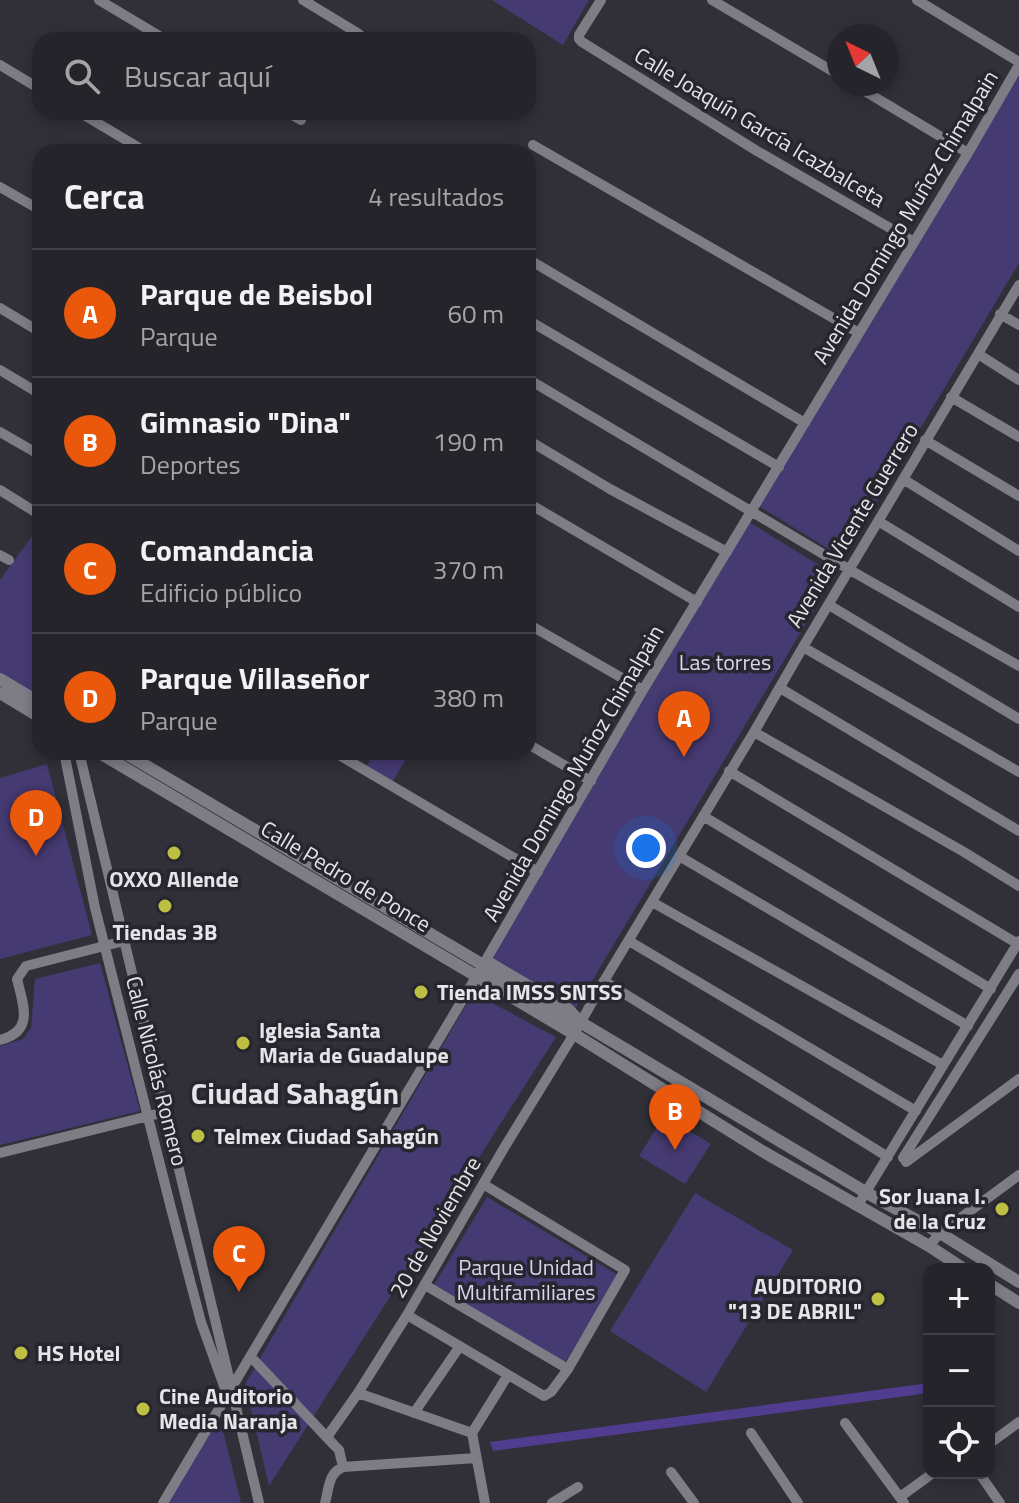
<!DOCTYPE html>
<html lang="es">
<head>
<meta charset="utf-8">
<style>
	body { margin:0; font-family:"Titillium Web",sans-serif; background:#313036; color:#f1f3f6 }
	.controls { position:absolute; right:24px; bottom:24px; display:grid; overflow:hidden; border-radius:16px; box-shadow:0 4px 12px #0003 }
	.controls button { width:72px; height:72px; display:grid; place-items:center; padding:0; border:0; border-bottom:2px solid #424147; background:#25242a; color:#f1f3f6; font:40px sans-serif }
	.compass { position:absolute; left:827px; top:24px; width:72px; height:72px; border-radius:50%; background:#25242a; box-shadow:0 4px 12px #0003; rotate:317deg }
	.you { position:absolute; left:646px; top:848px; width:28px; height:28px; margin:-20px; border:6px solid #fff; border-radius:50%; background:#1a73e8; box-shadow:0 0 0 12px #1a73e833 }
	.badge { display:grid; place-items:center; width:52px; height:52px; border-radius:50%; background:#ea580c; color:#fff; font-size:26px; font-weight:700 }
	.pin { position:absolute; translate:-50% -66px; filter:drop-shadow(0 2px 4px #0008) }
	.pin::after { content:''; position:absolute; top:42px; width:28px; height:24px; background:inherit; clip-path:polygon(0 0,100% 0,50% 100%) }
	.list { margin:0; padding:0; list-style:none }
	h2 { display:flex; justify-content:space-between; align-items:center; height:104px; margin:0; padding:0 32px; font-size:34px }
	h2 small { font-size:26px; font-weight:400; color:#a3a4a8 }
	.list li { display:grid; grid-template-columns:52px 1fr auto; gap:24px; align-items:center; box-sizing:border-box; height:128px; padding:0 32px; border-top:2px solid #424147 }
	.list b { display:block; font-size:30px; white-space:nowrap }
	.list p { margin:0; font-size:26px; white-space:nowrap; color:#a3a4a8 }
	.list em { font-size:26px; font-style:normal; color:#a3a4a8 }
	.icon { flex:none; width:44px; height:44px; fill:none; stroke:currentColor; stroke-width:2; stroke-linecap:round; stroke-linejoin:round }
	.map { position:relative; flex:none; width:1019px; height:1503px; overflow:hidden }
	.search { position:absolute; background:#25242a; box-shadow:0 4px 12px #0003; left:32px; top:32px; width:504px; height:88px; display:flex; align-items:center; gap:20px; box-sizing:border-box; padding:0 28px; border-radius:24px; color:#a3a4a8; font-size:30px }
	.panel { position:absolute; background:#25242a; box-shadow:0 4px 12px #0003; left:32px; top:144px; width:504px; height:616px; border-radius:24px }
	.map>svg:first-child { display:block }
	.green { fill:#453a71 }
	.water { fill:#503d8f }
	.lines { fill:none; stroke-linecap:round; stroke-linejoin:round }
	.minor { stroke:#7e7d86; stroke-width:10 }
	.tertiary { stroke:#7e7d86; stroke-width:12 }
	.poi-dot { fill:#bdbf43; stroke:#27262e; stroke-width:3 }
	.labels { text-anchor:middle; stroke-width:7; stroke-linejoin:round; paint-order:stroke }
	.street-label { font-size:22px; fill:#e4e4e9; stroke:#27262e }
	.park-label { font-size:22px; fill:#d8d6ed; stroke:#27262e }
	.poi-label { font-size:22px; font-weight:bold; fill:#e4e4e9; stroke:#27262e; text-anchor:start }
	.district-label { font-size:30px; font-weight:bold; fill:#e4e4e9; stroke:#27262e }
</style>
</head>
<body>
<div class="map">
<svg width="1019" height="1503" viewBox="0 0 1019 1503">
	<rect width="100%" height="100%" fill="#313038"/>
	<!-- green -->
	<path class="green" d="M492,0h97l-26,45z
		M1019,71v192l-176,295 -86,-53z
		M749,522l86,53 -261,436 -86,-52z
		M40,525v178l-40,-24v-99z
		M375,752h35l-19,33 -26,-16z
		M47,764l45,171 -92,24v-181z
		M100,963l40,148 -140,34v-99l23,-7 8,-11 4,-49z
		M473,993l83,44 -287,449 -24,-102z
		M664,1116l47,28 -26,40 -46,-28z
		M695,1193l98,57 -87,142 -96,-61z
		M487,1197l131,78 -53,88 -131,-78z
		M214,1421l8,6 19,76h-76z"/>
	<!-- water -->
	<path class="water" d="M929,1383v10l-436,58 -3,-9z"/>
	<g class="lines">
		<!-- minor -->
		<path class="minor" d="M99,0l67,40
			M303,0l56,34
			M601,0l-22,35v4l3,3 175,109 157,91
			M712,0l127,75
			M917,0l102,62
			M0,65l40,24
			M853,84l115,69
			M79,112l67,40
			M287,112l14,8
			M533,145l326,188
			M0,187l40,23
			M528,259l277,164
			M0,308l40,24
			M1000,314l19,11
			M528,320l251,147
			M978,354l41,26
			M0,370l40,24
			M528,379l322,191 169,96
			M951,397l68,40
			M0,432l40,23
			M528,440l82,49 117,63
			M925,440l94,56
			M903,479l116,72
			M0,490l40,25
			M528,503l169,99
			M878,521l141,86
			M0,555l9,5
			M829,605l190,114
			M528,624l115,66
			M803,647l216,125
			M780,688l239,143
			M754,732l210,120 55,34
			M528,744l63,37
			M64,752l31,156 77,304 29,110 27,75
			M79,752l180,751
			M334,752l204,120
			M729,771l289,173
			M703,816l288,173
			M679,856l289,170
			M652,902l291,163
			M629,941l287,170
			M604,981l284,176
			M0,1040c35,-9 23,-35 17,-61l9,-13 98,-25
			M0,1153l165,-41
			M903,1158l116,-184
			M906,1162l113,-83
			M858,1205l161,-264
			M929,1246l11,-13 79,-58
			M425,1285l143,84 57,-99 -142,-86
			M407,1315l137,81 7,-4 17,-23
			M251,1357l83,88 5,5 4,17
			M358,1393l114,40
			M414,1413l46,-67
			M845,1423l59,80
			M751,1433l47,70
			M327,1437l31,-44 49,-78 97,-167 70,-114 30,-53 150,-249 49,-85 216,-362
			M989,1444l30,-22
			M671,1472l23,31
			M979,1473l21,30
			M900,1497l33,-24
			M163,1503l313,-526 167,-287 325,-537 51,-88
			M325,1503c4,-14 3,-30 18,-36l133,-9
			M485,1503l-13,-70 36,-58
			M552,1503l26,-16"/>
		<!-- tertiary -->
		<path class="tertiary" d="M0,679l40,24
			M0,693l40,24
			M98,752l476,282 188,117 167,95 35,23
			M123,752l360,213 4,7 79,47 14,3
			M483,965l8,-1 78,46 11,12 287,171 73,40 79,49
			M989,1284l30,19"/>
	</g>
	<!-- markers -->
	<g class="poi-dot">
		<circle cx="174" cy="853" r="8"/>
		<circle cx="165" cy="906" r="8"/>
		<circle cx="421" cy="992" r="8"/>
		<circle cx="243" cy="1043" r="8"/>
		<circle cx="198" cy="1136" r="8"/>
		<circle cx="1002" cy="1209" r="8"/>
		<circle cx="878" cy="1299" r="8"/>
		<circle cx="21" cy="1353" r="8"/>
		<circle cx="143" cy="1409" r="8"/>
	</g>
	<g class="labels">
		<!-- street labels -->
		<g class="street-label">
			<text transform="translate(760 127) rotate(31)" y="8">Calle Joaquín García Icazbalceta</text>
			<text transform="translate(905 217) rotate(-59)" y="8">Avenida Domingo Muñoz Chimalpain</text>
			<text transform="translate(852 525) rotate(-59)" y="8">Avenida Vicente Guerrero</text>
			<text transform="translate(573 773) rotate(-60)" y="8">Avenida Domingo Muñoz Chimalpain</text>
			<text transform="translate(346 876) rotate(31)" y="8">Calle Pedro de Ponce</text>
			<text transform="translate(157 1071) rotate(76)" y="8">Calle Nicolás Romero</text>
			<text transform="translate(435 1227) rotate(-60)" y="8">20 de Noviembre</text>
		</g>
		<!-- park labels -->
		<g class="park-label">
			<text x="725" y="670">Las torres</text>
			<text x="526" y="1275">Parque Unidad<tspan x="526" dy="25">Multifamiliares</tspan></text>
		</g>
		<!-- poi labels -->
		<g class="poi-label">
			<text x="174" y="887" text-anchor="middle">OXXO Allende</text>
			<text x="165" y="940" text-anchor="middle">Tiendas 3B</text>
			<text x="437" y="1000">Tienda IMSS SNTSS</text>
			<text x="259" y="1038">Iglesia Santa<tspan x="259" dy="25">Maria de Guadalupe</tspan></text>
			<text x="214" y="1144">Telmex Ciudad Sahagún</text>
			<text x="986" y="1204" text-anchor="end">Sor Juana I.<tspan x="986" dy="25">de la Cruz</tspan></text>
			<text x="862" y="1294" text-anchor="end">AUDITORIO<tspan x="862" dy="25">"13 DE ABRIL"</tspan></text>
			<text x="37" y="1361">HS Hotel</text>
			<text x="159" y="1404">Cine Auditorio<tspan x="159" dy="25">Media Naranja</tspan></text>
		</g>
		<!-- district labels -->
		<g class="district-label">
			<text x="295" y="1104">Ciudad Sahagún</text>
		</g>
	</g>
</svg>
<div class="controls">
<button>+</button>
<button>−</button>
<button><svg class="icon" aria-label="locate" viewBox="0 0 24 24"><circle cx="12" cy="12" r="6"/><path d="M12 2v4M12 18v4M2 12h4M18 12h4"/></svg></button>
</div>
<svg class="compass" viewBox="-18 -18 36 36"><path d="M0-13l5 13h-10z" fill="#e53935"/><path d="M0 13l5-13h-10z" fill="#a3a4a8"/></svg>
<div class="you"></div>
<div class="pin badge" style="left:684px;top:757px">A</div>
<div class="pin badge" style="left:675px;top:1150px">B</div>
<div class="pin badge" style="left:239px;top:1292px">C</div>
<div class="pin badge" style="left:36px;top:856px">D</div>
<div class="search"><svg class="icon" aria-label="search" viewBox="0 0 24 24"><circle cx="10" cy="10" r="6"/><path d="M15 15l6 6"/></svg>Buscar aquí</div>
<section class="panel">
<h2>Cerca<small>4 resultados</small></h2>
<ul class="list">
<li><span class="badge">A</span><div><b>Parque de Beisbol</b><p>Parque</p></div><em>60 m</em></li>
<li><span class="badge">B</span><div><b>Gimnasio &quot;Dina&quot;</b><p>Deportes</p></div><em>190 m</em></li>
<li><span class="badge">C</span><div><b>Comandancia</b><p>Edificio público</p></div><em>370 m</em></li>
<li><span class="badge">D</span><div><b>Parque Villaseñor</b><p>Parque</p></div><em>380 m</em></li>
</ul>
</section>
</div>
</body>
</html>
